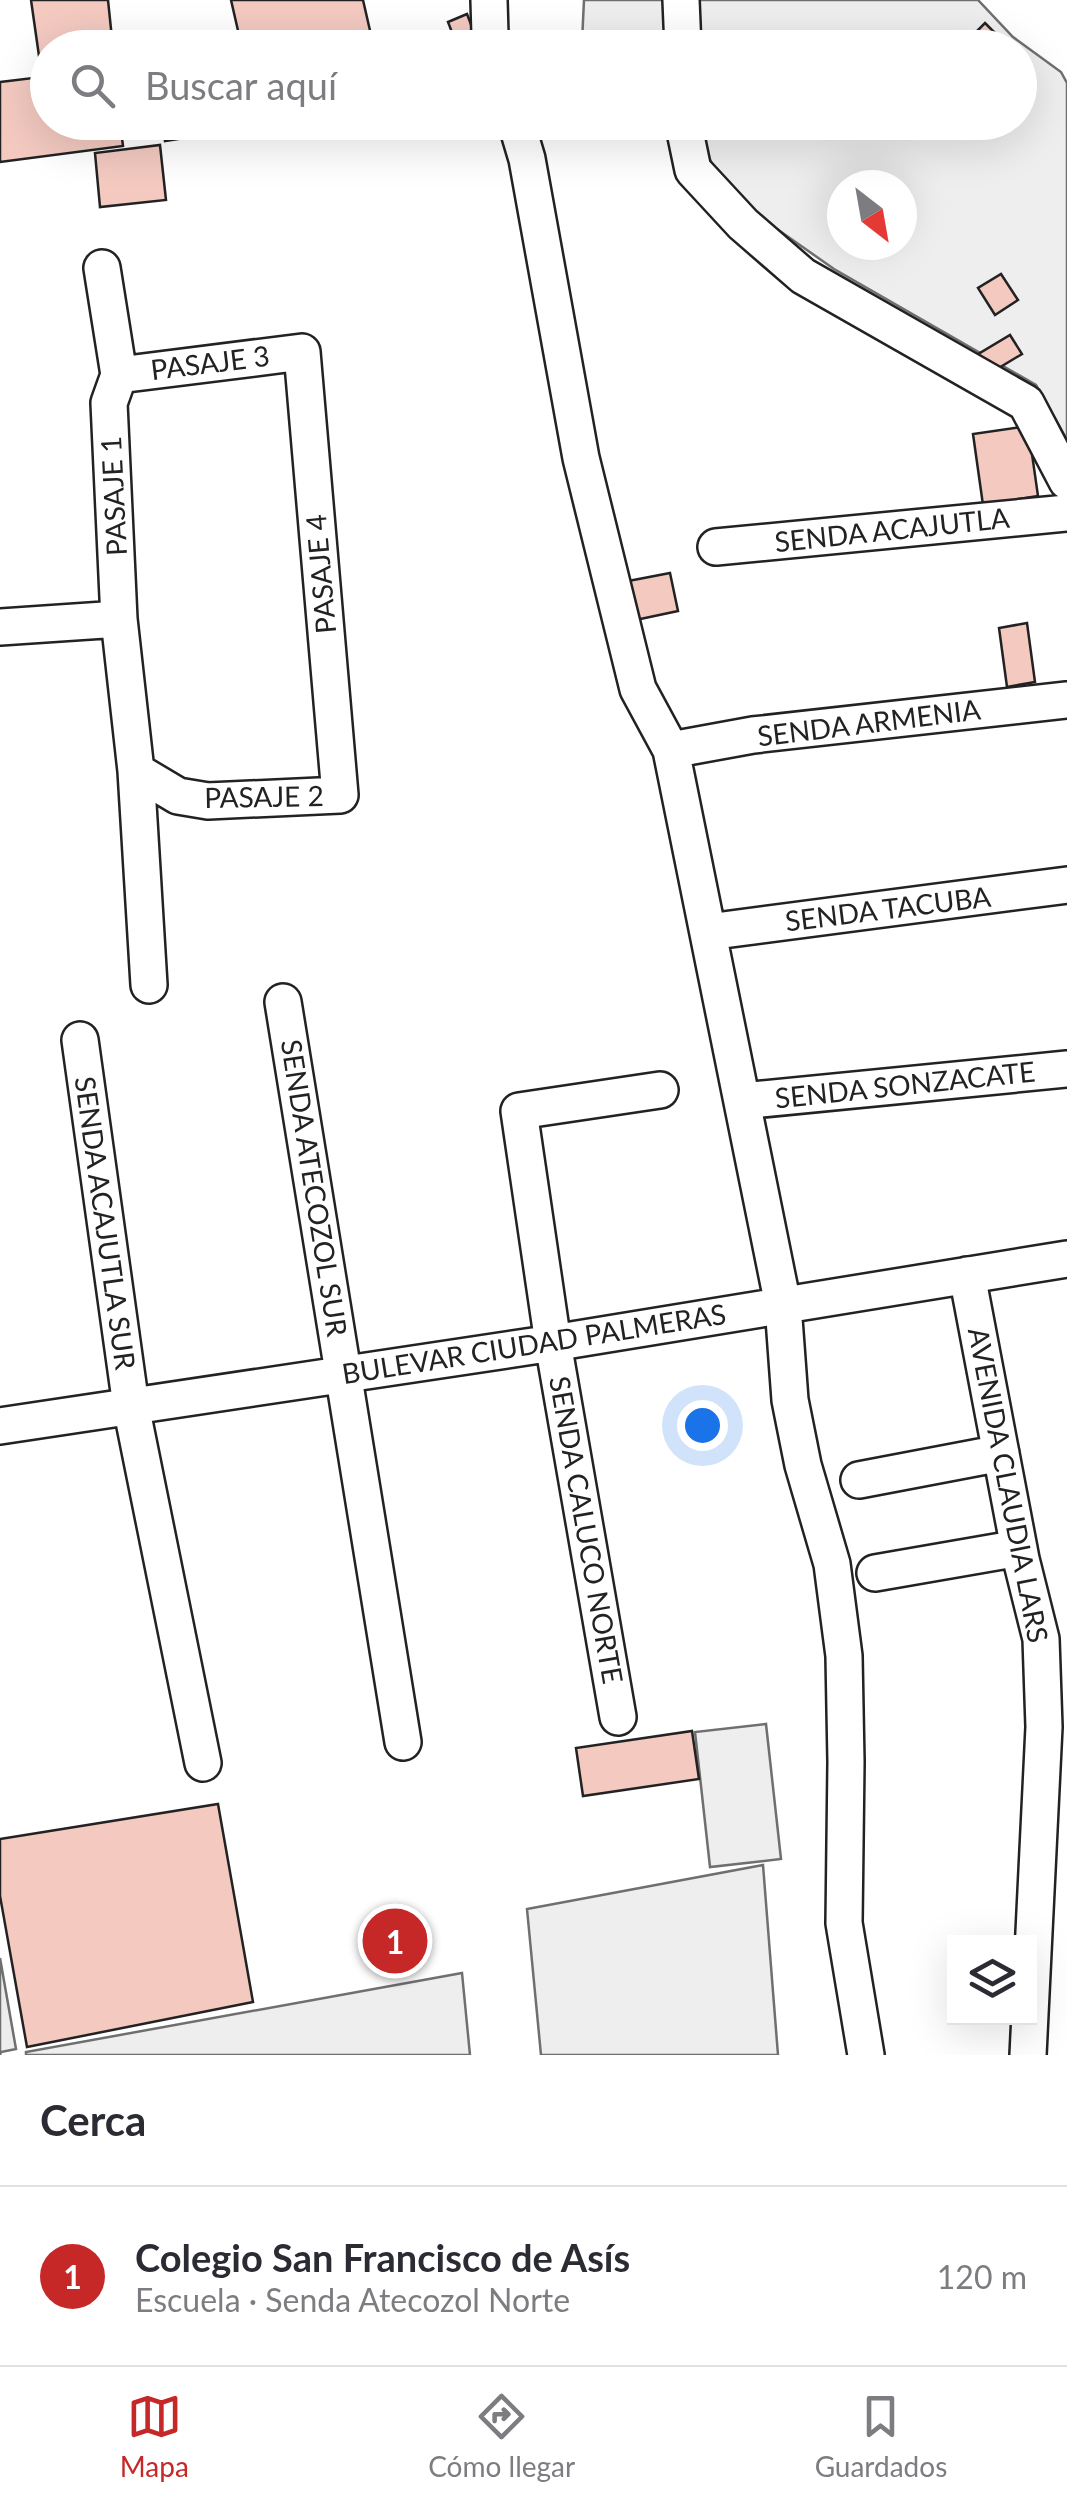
<!DOCTYPE html>
<html lang="es">
<head>
<meta charset="utf-8">
<style>
	body { margin:0; font-family:Lato,sans-serif; background:#f2f2f3; color:#2b2b33 }
	.controls { position:absolute; right:30px; bottom:30px; display:grid; overflow:hidden; border-radius:0px; box-shadow:0 10px 40px #0002 }
	.controls button { width:90px; height:90px; display:grid; place-items:center; padding:0; border:0; border-bottom:2px solid #e1e1e2; background:#fff; color:#2b2b33; font:50px sans-serif }
	.compass { position:absolute; left:827px; top:170px; width:90px; height:90px; border-radius:50%; background:#fff; box-shadow:0 10px 40px #0002; rotate:149deg }
	.you { position:absolute; left:702px; top:1425px; width:35px; height:35px; margin:-25px; border:8px solid #fff; border-radius:50%; background:#1a73e8; box-shadow:0 0 0 15px #1a73e833 }
	.badge { display:grid; place-items:center; width:65px; height:65px; border-radius:50%; background:#c62828; color:#fff; font-size:32px; font-weight:700 }
	.pin { position:absolute; translate:-50% -50%; border:5px solid #fff; box-shadow:0 2px 10px #0006 }
	.list { margin:0; padding:0; list-style:none }
	h2 { display:flex; justify-content:space-between; align-items:center; height:130px; margin:0; padding:0 40px; font-size:42px }
	h2 small { font-size:32px; font-weight:400; color:#7c7c81 }
	.list li { display:grid; grid-template-columns:65px 1fr auto; gap:30px; align-items:center; box-sizing:border-box; height:180px; padding:0 40px; border-top:2px solid #e1e1e2 }
	.list b { display:block; font-size:38px; white-space:nowrap }
	.list p { margin:0; font-size:32px; white-space:nowrap; color:#7c7c81 }
	.list em { font-size:32px; font-style:normal; color:#7c7c81 }
	.icon { flex:none; width:55px; height:55px; fill:none; stroke:currentColor; stroke-width:2; stroke-linecap:round; stroke-linejoin:round }
	.map { position:relative; flex:none; width:1067px; height:2055px; overflow:hidden }
	.search { position:absolute; background:#fff; box-shadow:0 10px 40px #0002; left:30px; right:30px; top:30px; height:110px; display:flex; align-items:center; gap:25px; box-sizing:border-box; padding:0 35px; border-radius:55px; color:#7c7c81; font-size:38px }
	.sheet { height:310px; background:#fff }
	nav { display:flex; justify-content:space-around; align-items:center; box-sizing:border-box; height:140px; border-top:2px solid #e1e1e2; background:#fff; font-size:28px; color:#7c7c81 }
	nav a { display:grid; justify-items:center; gap:5px }
	nav .on { color:#c62828 }
	.map>svg:first-child { display:block }
	.green { fill:#eee; stroke:#6f6f6f; stroke-width:2.5; fill-rule:evenodd }
	.parking { fill:#ededed; stroke:#6f6f6f; stroke-width:2.5 }
	.building { fill:#f3c9c0; stroke:#222; stroke-width:2.5 }
	.lines { fill:none; stroke-linecap:round; stroke-linejoin:round }
	.minor-casing { stroke:#222; stroke-width:40 }
	.minor { stroke:#fff; stroke-width:35 }
	.labels { text-anchor:middle; stroke-width:8; stroke-linejoin:round; paint-order:stroke }
	.street-label { font-size:28px; fill:#222; stroke:#fff }
</style>
</head>
<body>
<div class="map">
<svg width="1067" height="2055" viewBox="0 0 1067 2055">
	<rect width="100%" height="100%" fill="#fff"/>
	<!-- green -->
	<path class="green" d="M584,0h394l35,37 48,35 6,11v357l-31,-55 -202,-116 -77,-54 -37,-37 -16,-29 -55,-26 371,-1v-74h-429l-9,-6zM842,185h60v60h-60z
		M766,1724l15,135 -71,8 -15,-135z
		M763,1865l15,190h-237l-14,-146z
		M462,1973l8,82h-444v-3z"/>
	<!-- parking -->
	<path class="parking" d="M0,1958l16,91 -15,3 -1,3z"/>
	<!-- building -->
	<path class="building" d="M31,0h77l5,48h-65v74h72l3,24 -123,16v-80l42,-5z
		M231,0h132l11,48h-132z
		M467,14l13,34h-22l-10,-26z
		M985,23l21,21 -3,4h-35l-4,-4z
		M162,122h73l1,8 -71,11z
		M160,145l6,55 -66,7 -5,-54z
		M1001,274l17,26 -23,15 -17,-27z
		M1010,335l12,19 -35,21 -12,-19z
		M1028,426l10,70 -55,9 -10,-71z
		M670,573l8,38 -47,10 -8,-39z
		M1027,623l8,59 -28,5 -8,-59z
		M692,1731l7,48 -116,17 -7,-48z
		M218,1804l35,198 -226,45 -27,-151v-57z"/>
	<g class="lines">
		<!-- minor casing -->
		<g class="minor-casing">
			<path id="minor" d="M489,0l1,35 4,13
				M681,0l2,48
				M516,122l11,37 54,299 57,231 33,61 112,555 7,95 13,65 29,99 12,92 2,106 -2,161 22,132
				M683,122l10,48 50,54 60,52 223,127 41,78
				M102,268l17,107 -10,28 10,216 17,152 13,214
				M119,375l183,-23 38,443 -132,6 -30,-5 -42,-25
				M716,547l351,-34
				M0,627l119,-8
				M671,750l82,-15 314,-35
				M708,932l359,-47
				M283,1002l120,740
				M80,1040l51,366 72,357
				M742,1101l325,-32
				M967,1275l54,284 20,80 3,88 -16,328
				M0,1426l553,-83 514,-84
				M859,1480l142,-27
				M875,1573l144,-25
				M618,1717l-65,-374 -34,-232 141,-21"/>
		</g>
		<!-- minor -->
		<use href="#minor" class="minor"/>
	</g>
	<g class="labels">
		<!-- street labels -->
		<g class="street-label">
			<text transform="translate(210 363) rotate(-7)" y="10">PASAJE 3</text>
			<text transform="translate(114 496) rotate(-93)" y="10">PASAJE 1</text>
			<text transform="translate(892 530) rotate(-6)" y="10">SENDA ACAJUTLA</text>
			<text transform="translate(321 574) rotate(-95)" y="10">PASAJE 4</text>
			<text transform="translate(869 723) rotate(-7)" y="10">SENDA ARMENIA</text>
			<text transform="translate(264 797) rotate(-1)" y="10">PASAJE 2</text>
			<text transform="translate(888 909) rotate(-7)" y="10">SENDA TACUBA</text>
			<text transform="translate(905 1085) rotate(-6)" y="10">SENDA SONZACATE</text>
			<text transform="translate(314 1188) rotate(81)" y="10">SENDA ATECOZOL SUR</text>
			<text transform="translate(105 1223) rotate(82)" y="10">SENDA ACAJUTLA SUR</text>
			<text transform="translate(534 1344) rotate(-9)" y="10">BULEVAR CIUDAD PALMERAS</text>
			<text transform="translate(1008 1485) rotate(79)" y="10">AVENIDA CLAUDIA LARS</text>
			<text transform="translate(586 1530) rotate(80)" y="10">SENDA CALUCO NORTE</text>
		</g>
	</g>
</svg>
<div class="controls">
<button><svg class="icon" aria-label="layers" viewBox="0 0 24 24"><path d="M12 4l9 5-9 5-9-5zM3 14l9 5 9-5"/></svg></button>
</div>
<svg class="compass" viewBox="-18 -18 36 36"><path d="M0-13l5 13h-10z" fill="#e53935"/><path d="M0 13l5-13h-10z" fill="#7c7c81"/></svg>
<div class="you"></div>
<div class="pin badge" style="left:395px;top:1941px">1</div>
<div class="search"><svg class="icon" aria-label="search" viewBox="0 0 24 24"><circle cx="10" cy="10" r="6"/><path d="M15 15l6 6"/></svg>Buscar aquí</div>
</div>
<section class="sheet">
<h2>Cerca<small></small></h2>
<ul class="list">
<li><span class="badge">1</span><div><b>Colegio San Francisco de Asís</b><p>Escuela · Senda Atecozol Norte</p></div><em>120 m</em></li>
</ul>
</section>
<nav>
<a class="on"><svg class="icon" aria-label="map" viewBox="0 0 24 24"><path d="M3 6l6-2 6 2 6-2v14l-6 2-6-2-6 2zM9 4v14M15 6v14"/></svg>Mapa</a>
<a><svg class="icon" aria-label="directions" viewBox="0 0 24 24"><path d="M12 3l9 9-9 9-9-9zM9 14v-3h6M13 9l2 2-2 2"/></svg>Cómo llegar</a>
<a><svg class="icon" aria-label="saved" viewBox="0 0 24 24"><path d="M7 4h10v16l-5-4-5 4z"/></svg>Guardados</a>
</nav>
</body>
</html>
